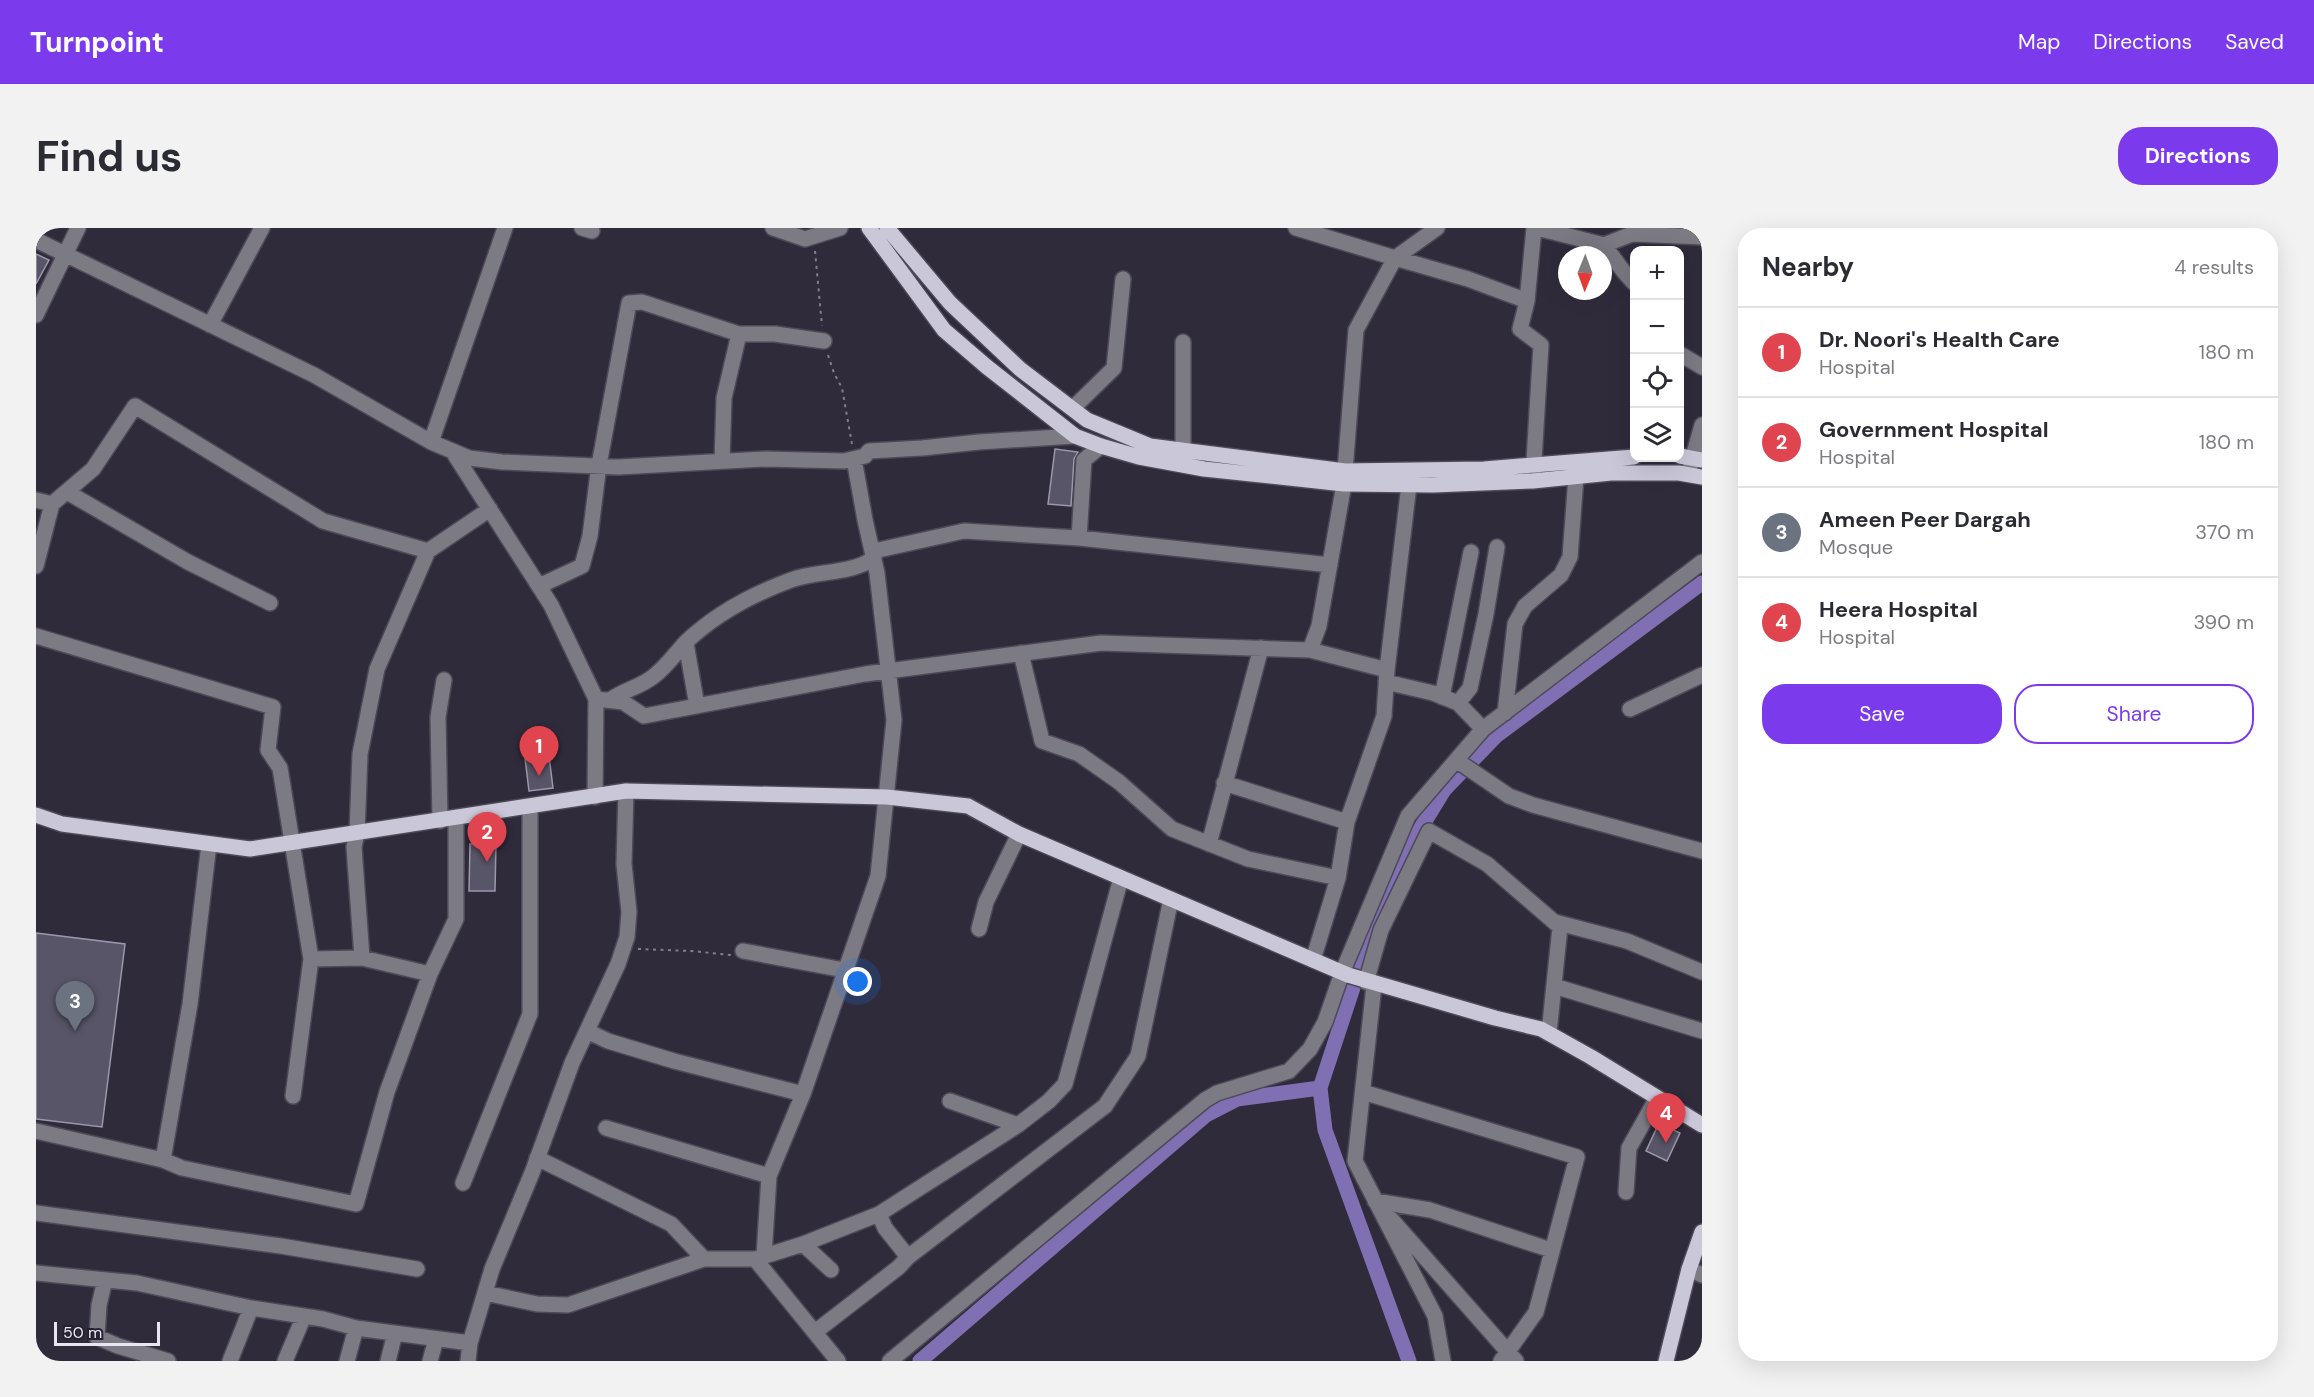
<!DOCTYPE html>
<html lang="en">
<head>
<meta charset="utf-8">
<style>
	body { margin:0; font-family:"DM Sans",sans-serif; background:#f2f2f3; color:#2b2b33 }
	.controls { position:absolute; right:18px; top:18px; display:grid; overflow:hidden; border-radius:12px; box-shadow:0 6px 24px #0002 }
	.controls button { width:54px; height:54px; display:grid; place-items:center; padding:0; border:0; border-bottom:2px solid #e1e1e2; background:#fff; color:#2b2b33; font:30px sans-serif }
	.compass { position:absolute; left:1522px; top:18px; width:54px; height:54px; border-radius:50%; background:#fff; box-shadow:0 6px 24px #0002; rotate:181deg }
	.scale { position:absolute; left:18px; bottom:15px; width:106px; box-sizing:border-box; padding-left:6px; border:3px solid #e8e6f1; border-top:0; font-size:16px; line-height:21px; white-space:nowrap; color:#e8e6f1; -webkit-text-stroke:4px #252131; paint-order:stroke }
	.you { position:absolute; left:822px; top:754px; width:21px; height:21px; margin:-15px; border:4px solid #fff; border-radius:50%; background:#1a73e8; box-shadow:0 0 0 9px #1a73e833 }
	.badge { display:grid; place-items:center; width:39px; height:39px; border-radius:50%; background:#7c3aed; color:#fff; font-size:20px; font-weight:700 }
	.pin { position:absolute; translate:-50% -50px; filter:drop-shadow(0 2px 3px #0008) }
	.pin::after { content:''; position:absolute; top:32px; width:21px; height:18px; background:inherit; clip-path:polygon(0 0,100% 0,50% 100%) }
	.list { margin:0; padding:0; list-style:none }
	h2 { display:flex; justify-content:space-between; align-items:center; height:78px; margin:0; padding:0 24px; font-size:26px }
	h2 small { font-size:20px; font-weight:400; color:#7c7c81 }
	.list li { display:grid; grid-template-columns:39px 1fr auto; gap:18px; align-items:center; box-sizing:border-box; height:90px; padding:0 24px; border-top:2px solid #e1e1e2 }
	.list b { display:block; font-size:22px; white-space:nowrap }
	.list p { margin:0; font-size:20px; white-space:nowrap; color:#7c7c81 }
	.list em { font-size:20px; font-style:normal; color:#7c7c81 }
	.actions { display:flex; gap:12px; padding:18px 24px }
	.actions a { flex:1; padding:14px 0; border:2px solid #7c3aed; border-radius:24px; text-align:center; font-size:21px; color:#7c3aed }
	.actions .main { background:#7c3aed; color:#fff }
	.icon { flex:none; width:33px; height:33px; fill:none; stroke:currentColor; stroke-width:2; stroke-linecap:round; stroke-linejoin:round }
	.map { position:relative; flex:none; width:1666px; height:1133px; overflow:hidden; border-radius:24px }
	header { display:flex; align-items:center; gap:36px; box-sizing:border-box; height:84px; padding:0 30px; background:#7c3aed; color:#fff }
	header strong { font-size:28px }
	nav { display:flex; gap:33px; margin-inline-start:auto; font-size:21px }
	.intro { display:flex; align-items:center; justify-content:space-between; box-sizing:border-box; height:144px; padding:0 36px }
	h1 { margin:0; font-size:42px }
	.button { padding:15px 27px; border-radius:24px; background:#7c3aed; color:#fff; font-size:21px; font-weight:700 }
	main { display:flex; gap:36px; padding:0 36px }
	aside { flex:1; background:#fff; border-radius:24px; box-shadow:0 6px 24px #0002 }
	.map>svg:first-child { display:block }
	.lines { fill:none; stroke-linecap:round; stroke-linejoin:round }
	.canal { stroke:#806fb2; stroke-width:15 }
	.building { fill:#595568; stroke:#9c98ac; stroke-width:1.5 }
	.minor-casing { stroke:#4d4958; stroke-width:18 }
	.major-casing { stroke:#4d4958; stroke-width:18 }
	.path { stroke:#827f8d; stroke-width:2; stroke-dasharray:3 4.5; stroke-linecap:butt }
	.minor { stroke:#7c7a83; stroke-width:15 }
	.major { stroke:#cac7d9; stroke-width:15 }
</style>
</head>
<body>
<header>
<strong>Turnpoint</strong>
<nav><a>Map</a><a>Directions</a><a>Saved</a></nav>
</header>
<div class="intro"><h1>Find us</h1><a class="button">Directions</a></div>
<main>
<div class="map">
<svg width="1666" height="1133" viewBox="0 0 1666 1133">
	<rect width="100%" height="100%" fill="#2f2b3b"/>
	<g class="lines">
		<!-- canal -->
		<path class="canal" d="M884,1133l286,-246 31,-16 83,-11
			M1373,1133l-84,-231 -5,-42 50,-152 27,-69 47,-77 52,-54 206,-153"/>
	</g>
	<!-- building -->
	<path class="building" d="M0,26l13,6 -13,24z
		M1019,221l23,3 -4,7 -3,47 -23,-2z
		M513,528l4,32 -24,3 -4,-33z
		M434,616h26l-1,47h-26z
		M0,705l89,11 -23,183 -66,-8z
		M1623,895l21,10 -13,28 -21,-10z"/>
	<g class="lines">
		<!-- minor casing -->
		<g class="minor-casing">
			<path id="minor" d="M546,0l10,3
				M737,0l32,11 35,-11
				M1260,0l99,30 42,-30
				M1501,0l67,17 28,-11 70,3
				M0,12l278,135 117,67 38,16 33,4 117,5 147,-8 78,2 21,-5 4,-5 53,-3 57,-6 96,-6
				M1568,17l20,27 10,11
				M0,87l42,-87
				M174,97l52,-97
				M1147,114v110
				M1644,126l22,13
				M1037,180l41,-40 9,-89
				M395,214l74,-214
				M417,224l98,153 45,94 -1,98
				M686,233l2,-63 15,-64
				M1653,243l13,-46
				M1497,249l8,-132 -21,-16 7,-28 7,-73
				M31,264l121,70 82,41
				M0,272l16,4 -16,62
				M16,276l41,-35 42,-63 188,115 105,30 62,-42
				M1043,310l5,-78 17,-14
				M503,358l43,-20 8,-30 9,-71 30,-162 13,-1 97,32h36l49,7
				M0,408l237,71 -5,43 12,18 31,191 -18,137
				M650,415l11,63
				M1274,422l9,-24 25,-142 12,-154 39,-72 73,21 59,22
				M985,425l21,88 37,13 40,28 53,47 76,30 90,19
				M1350,454l47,11 25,10 25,26
				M1406,469l29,-145
				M560,471l27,3 21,14 221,-42 236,-31 209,7 77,20
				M574,472c13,-10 31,-13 44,-24 12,-9 21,-22 31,-33 29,-28 68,-49 106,-63 27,-10 59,-5 83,-22v-7l90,-20 115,7 251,27
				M1422,475l12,-15 16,-74 11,-67
				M1594,481l72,-34
				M1469,485l10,-89 10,-18 36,-31 9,-18 6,-80
				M1420,532l53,36 24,9 169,46
				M1188,555l123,39
				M404,593l-2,-104 6,-37
				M173,616l-19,160 -27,156 19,8 174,36 31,-112 43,-118 26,-55v-101
				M1173,616l52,-196
				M1519,694l72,19 75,31
				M943,701l7,-27 33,-68
				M707,723l101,19
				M326,730l-8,-111 3,-14 3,-79 17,-85 51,-118
				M275,731l51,-1 68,16
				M1277,732l25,-82 9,-56 37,-106 3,-46 22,-185
				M1330,754l15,-52 48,-99 58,33 73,63 -11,106
				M1338,757l-19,176 80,155 8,45
				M1518,758l148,45
				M551,803l21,10 66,20 129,33 75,-218 16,-156 -17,-147 -12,-53 -11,-61
				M1327,864l214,65 -41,155 -35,49
				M914,873l68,24
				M570,900l163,48 -5,80
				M0,903l127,29
				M501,930l134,66 33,35h51
				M733,948l34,-82
				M427,955l67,-169v-207
				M1590,964l3,-44 28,-50
				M1339,973l55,9 121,40
				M0,985l245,33 136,23
				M843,986l6,14 23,29
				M1355,991l125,142
				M767,1016l76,-30 139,-89 31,-24 16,-17 56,-206
				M1653,1041l13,6
				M795,1042l-28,-26 -48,15 83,102
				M0,1045l101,10 114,25 72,11 33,9 114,15 -2,18
				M69,1052l-6,25 -2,32 21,9 50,15
				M449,1065l52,11 31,1 136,-46
				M779,1104l84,-65 9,-10 197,-151 33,-50 33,-157
				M434,1115l22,-74 40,-96 40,-110 46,-99 9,-27 2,-25 -5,-48 2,-73
				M194,1133l21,-53
				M249,1133l19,-45
				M311,1133l9,-33
				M352,1133l7,-28
				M394,1133l6,-22
				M854,1133l315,-261 12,-7 72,-22 21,-22 15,-27 17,-49 66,-157 75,-87 219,-167"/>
		</g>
		<!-- major casing -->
		<g class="major-casing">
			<path id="major" d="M833,0l75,102 43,37 88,69 26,10 38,11 65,12 140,15 89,1 100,-4 78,-8h68l23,4
				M851,0l63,75 70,66 67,51 63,26 195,25 139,-2 150,-12
				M1644,228l22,4
				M0,587l26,9 188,25 376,-58 261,6 81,9 51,28 329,141 147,43 46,11 50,28 111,68
				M1630,1133l23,-92 13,-37"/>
		</g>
		<!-- path -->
		<path class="path" d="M779,23l7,75
			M792,127l6,18 8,15 10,56
			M602,721l54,2 39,4"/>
		<!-- minor -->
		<use href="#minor" class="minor"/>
		<!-- major -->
		<use href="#major" class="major"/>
	</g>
</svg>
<div class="controls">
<button>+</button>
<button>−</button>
<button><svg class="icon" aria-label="locate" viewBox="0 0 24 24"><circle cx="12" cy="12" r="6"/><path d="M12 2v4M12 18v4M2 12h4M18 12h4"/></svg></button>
<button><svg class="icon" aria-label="layers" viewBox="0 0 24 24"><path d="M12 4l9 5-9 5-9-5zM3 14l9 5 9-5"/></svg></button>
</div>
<svg class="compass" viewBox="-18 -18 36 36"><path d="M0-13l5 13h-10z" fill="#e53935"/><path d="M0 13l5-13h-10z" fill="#7c7c81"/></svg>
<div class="scale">50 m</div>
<div class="you"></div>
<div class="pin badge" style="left:503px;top:548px;background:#e0444e">1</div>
<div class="pin badge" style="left:451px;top:634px;background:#e0444e">2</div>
<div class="pin badge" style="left:39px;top:803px;background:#6b7280">3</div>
<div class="pin badge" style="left:1630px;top:915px;background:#e0444e">4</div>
</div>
<aside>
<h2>Nearby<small>4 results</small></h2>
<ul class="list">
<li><span class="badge" style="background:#e0444e">1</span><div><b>Dr. Noori's Health Care</b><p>Hospital</p></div><em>180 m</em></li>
<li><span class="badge" style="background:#e0444e">2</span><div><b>Government Hospital</b><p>Hospital</p></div><em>180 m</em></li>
<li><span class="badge" style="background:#6b7280">3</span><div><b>Ameen Peer Dargah</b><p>Mosque</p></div><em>370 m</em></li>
<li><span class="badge" style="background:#e0444e">4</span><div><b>Heera Hospital</b><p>Hospital</p></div><em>390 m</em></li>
</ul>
<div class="actions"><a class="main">Save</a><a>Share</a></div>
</aside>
</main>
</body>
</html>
